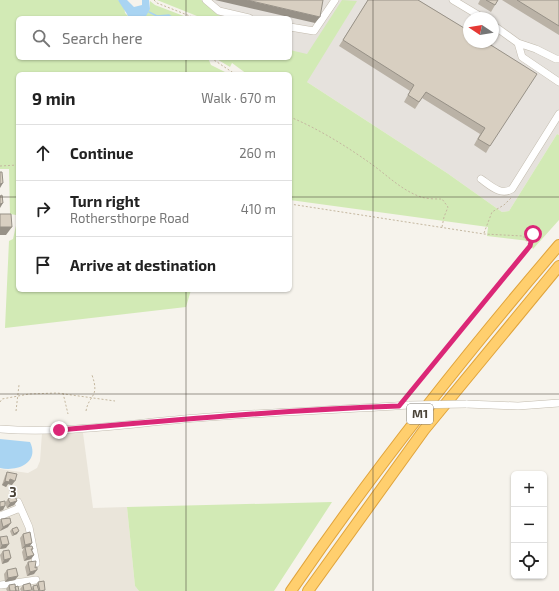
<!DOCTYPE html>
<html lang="en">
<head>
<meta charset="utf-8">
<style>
	body { margin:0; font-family:"Exo 2",sans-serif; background:#f6f6f6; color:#222 }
	.controls { position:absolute; right:12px; bottom:12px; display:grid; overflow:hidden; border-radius:6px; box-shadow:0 1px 3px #0004 }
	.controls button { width:36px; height:36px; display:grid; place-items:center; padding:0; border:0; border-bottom:1px solid #e0e0e0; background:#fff; color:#222; font:20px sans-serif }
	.compass { position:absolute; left:463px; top:12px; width:36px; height:36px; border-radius:50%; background:#fff; box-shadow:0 1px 3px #0004; rotate:282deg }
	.stop { position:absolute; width:12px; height:12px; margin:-9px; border:3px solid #db2777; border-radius:50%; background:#fff }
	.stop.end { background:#db2777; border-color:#fff; box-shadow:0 1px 4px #0008 }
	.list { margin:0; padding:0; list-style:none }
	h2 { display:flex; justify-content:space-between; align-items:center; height:52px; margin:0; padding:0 16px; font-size:17px }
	h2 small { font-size:13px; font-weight:400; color:#767676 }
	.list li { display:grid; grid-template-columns:26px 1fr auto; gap:12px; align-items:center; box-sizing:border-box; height:56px; padding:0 16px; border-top:1px solid #e0e0e0 }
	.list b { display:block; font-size:15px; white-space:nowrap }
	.list p { margin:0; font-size:13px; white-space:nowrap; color:#767676 }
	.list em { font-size:13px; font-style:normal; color:#767676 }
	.icon { flex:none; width:22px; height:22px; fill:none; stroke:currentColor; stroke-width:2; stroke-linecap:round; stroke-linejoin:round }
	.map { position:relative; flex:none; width:559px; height:591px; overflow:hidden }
	.search { position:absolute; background:#fff; box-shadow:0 1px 3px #0004; left:16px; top:16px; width:276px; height:44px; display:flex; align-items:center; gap:10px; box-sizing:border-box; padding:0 14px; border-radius:6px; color:#767676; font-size:15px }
	.panel { position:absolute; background:#fff; box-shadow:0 1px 3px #0004; left:16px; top:72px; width:276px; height:220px; border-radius:6px }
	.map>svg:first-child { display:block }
	.residential { fill:#eae5da }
	.industrial { fill:#e6e2dd; fill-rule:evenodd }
	.green { fill:#d2eab5 }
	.water { fill:#a9d4f2 }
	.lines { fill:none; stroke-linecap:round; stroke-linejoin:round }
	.stream { stroke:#a9d4f2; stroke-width:1.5 }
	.minor-casing { stroke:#c2bbae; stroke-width:8 }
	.highway-casing { stroke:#e0a43c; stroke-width:12 }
	.path { stroke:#c4b79f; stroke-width:1; stroke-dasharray:2 2; stroke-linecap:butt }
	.minor { stroke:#fff; stroke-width:7 }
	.highway { stroke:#ffcf6e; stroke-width:10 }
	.minor-bridge-casing { stroke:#c2bbae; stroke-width:8; stroke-linecap:butt }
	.minor-bridge { stroke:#fff; stroke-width:7 }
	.wall { fill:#bab2a6 }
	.shaded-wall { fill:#979187 }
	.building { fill:#d8cfc1; stroke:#979187 }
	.route { stroke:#db2777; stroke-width:5 }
	.grid { fill:none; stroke:#4b4439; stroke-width:1; stroke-opacity:0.55 }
	.labels { text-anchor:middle; stroke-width:3; stroke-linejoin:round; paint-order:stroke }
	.shield { fill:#fff; stroke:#817c74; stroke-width:1 }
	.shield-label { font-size:12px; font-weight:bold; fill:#4b4439 }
	.grid-label { font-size:13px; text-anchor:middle; font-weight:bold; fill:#4b4439; stroke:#fff; stroke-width:3; stroke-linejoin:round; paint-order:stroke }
</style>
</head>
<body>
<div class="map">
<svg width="559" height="591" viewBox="0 0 559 591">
	<rect width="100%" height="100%" fill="#f6f3ec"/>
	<!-- residential -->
	<path class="residential" d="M42,433h41l10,75 34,-1 8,79 4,5h-139v-122l28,4 9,-5 3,-7z"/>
	<!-- industrial -->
	<path class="industrial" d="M197,0h362v135l-2,-1 -48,77 -7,1 -55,-39 -140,-91 -17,-8v-56h-74zM469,18h24v24h-24z"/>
	<!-- green -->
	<path class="green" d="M0,0h118l6,6 1,7 3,3 1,2h-111v40h190l3,7 18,9h-211v216h173l-5,17 -181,21 4,-87 4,-2 4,-18 -1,-6 -6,-1 -1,-45h-9z
		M157,0h44l17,15 11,3h-27z
		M342,0l15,1 -50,81 140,91 55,39 7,-1 48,-77 2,1v85l-26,29 -4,-8 -42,-5 1,-9 -198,-27v-126h-43l-15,-11 -2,4 -15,-9h75v-8l17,4z
		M150,1l5,4 34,13h-53l14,-9z
		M332,502l-58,89h-135l-4,-5 -8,-79z"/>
	<!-- water -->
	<path class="water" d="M118,0h9l7,7 8,-2v-5h7l1,9 -4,7 -17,2c-3,-7 -8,-12 -11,-18z
		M0,439l30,3c10,21 -13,30 -30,26z"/>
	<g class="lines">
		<!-- stream -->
		<path class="stream" d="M149,12l8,4 12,-1 4,3"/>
		<!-- minor casing -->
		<g class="minor-casing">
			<path id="minor" d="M206,0l13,11 30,7
				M453,0l30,18
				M493,25l25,18 4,14 37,25
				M290,27l24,4 21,-31
				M518,43l18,6 20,10h3
				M481,179c10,7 20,17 31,10l47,-75
				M466,404l52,2 41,-3
				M0,429c66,5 132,-6 197,-11 71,-6 142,-8 212,-13
				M18,502l11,25 7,36
				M0,516l20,-8
				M1,585l35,-5"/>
		</g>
		<!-- highway casing -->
		<g class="highway-casing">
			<path id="highway" d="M291,591c82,-120 173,-235 268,-346
				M308,591l116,-161 135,-164"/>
		</g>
		<!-- path -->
		<path class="path" d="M154,0l3,3 38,15
			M211,58l24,16
			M290,117c27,11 56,29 80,46 17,12 31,27 51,34 6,2 15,2 21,2l6,8 -4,10 -2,10
			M0,166l18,-1
			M290,204l194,30 39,2 7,10 -126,153
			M484,233l8,-21 12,-7 7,-7
			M530,245l3,-11
			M63,393l5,21
			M0,402l2,-3 27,-5 28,-1 58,8
			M16,411l3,-26
			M86,411c3,-17 14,-13 6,-36"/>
		<!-- minor -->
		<use href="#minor" class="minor"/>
		<!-- highway -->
		<use href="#highway" class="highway"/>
		<!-- minor-bridge casing -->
		<g class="minor-bridge-casing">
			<path id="minor-bridge" d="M409,405l57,-1"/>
		</g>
		<!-- minor-bridge -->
		<use href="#minor-bridge" class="minor-bridge"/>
	</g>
	<!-- wall -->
	<path class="wall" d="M368,0h50l51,31 21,115 -4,7 -12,-8 6,-11 -58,-36 -7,11 -11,-7 6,-11 -71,-45z
		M480,0h18l-7,12 -13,-8z
		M502,0h57v35z
		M7,472l5,13 -4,-1 -2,3 -4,-2 3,-9z
		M11,488l3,6 -3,1 -2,-5z
		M8,499l9,2 -3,4 -7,3 -2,-5 -2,7 -3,1v-9l5,1z
		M1,519l7,8 -8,4v-10z
		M12,529l5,5 -5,2 -2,-5z
		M23,534l9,9 -2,3 3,3 -1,2 2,4 -3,4 -7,2 -2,-9 2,-4 -2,1 -2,-11z
		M0,537l6,11 -6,1z
		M3,551l8,7 -3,4 -6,2 -2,-9z
		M28,562l7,6 -1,6 -7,2 -2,-9z
		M7,570l11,6 -3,4 -10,2 -1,-8z
		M38,582l7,8 -1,1h-12v-3l1,-2 3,-1z
		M9,585l6,2 4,4h-12l-1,-2z
		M23,585l8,6h-10l-1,-2z"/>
	<!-- shaded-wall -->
	<path class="shaded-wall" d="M215,0h32l73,17 -5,6z
		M3,183l-3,5v-4z
		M3,203l-3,5v-4z
		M0,227h12l-6,8h-6z
		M10,479l5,2 -3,4 -4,-1 -2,3 -4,-2 3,-4z
		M17,501l-3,4 -7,3 3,-5z
		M5,506l-2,4 -3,1v-4z
		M11,523l-3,4 -8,4 3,-4z
		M19,531l-2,3 -5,2 2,-2z
		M32,543l-3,4h-4l-1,1 -2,1 3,-4z
		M9,544l-3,4 -6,1 2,-4z
		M34,555l-3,4 -7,2 3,-4z
		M11,558l-3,4 -6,2 2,-4z
		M37,570l-3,4 -7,2 3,-4z
		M18,576l-3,4 -10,2 3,-4z"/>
	<!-- building -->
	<path class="building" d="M247,0h76l-3,17z
		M368,0h50l51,31v11h17l51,32 -47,72 -12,-7 7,-11 -59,-36 -7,10 -11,-7 6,-10 -71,-45z
		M486,0h12l-3,5z
		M517,0h42v26z
		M0,172h2l1,11 -3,1z
		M2,195l1,8 -3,1v-8z
		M0,214h11l1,13h-12z
		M7,472l10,2 -2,7 -5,-2 -1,3 -4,-1z
		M13,487l2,5 -2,1 -2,-5z
		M15,496l2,5 -7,2 -2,-4z
		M5,501v5l-5,1v-5z
		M10,518l1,5 -8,4 -2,-8z
		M17,527l2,4 -5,3 -2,-5z
		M30,532l2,11 -7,2 -2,-11z
		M7,536l2,8 -7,1 -2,-8z
		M32,546l1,3h-2l3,6 -7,2 -2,-10z
		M9,550l2,8 -7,2 -1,-9z
		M36,561l-1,7 2,-1v3l-7,2 -2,-10z
		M16,568l2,8 -10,2 -1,-8z
		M44,581l1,9 -5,1 -2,-9z
		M30,583l2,7 -8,1 -1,-6z
		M15,584l1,7h-6l-1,-6z
		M37,585l2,6h-5l-1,-5z
		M18,586l1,5h-3l-1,-4z"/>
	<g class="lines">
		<!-- route -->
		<path class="route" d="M59,430c113,-10 226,-20 340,-24l131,-160 3,-12"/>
	</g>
	<!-- grid -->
	<path class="grid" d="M186,0v18M373,0v591M186,58v16M0,197h18M290,197h269M186,290v301M0,394h559"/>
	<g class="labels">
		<!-- shield labels -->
		<rect class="shield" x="407" y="404" width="26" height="20" rx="3"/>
		<g class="shield-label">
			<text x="420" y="418">M1</text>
		</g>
	</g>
	<g class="grid-label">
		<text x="13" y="497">3</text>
	</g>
</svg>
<div class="controls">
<button>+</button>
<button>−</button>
<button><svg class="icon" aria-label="locate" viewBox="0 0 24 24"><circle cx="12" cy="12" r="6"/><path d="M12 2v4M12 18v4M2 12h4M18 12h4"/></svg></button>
</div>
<svg class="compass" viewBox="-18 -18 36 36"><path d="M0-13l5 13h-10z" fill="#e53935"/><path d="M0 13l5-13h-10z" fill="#767676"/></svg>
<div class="stop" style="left:533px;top:234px"></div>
<div class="stop end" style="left:59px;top:430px"></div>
<div class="search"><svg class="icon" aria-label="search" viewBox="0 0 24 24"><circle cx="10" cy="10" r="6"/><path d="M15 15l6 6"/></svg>Search here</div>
<section class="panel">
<h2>9 min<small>Walk · 670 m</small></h2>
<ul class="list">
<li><svg class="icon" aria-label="ahead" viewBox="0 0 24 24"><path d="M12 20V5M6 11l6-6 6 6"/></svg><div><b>Continue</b></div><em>260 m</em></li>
<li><svg class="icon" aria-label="right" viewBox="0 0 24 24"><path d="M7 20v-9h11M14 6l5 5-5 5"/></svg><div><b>Turn right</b><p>Rothersthorpe Road</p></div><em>410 m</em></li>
<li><svg class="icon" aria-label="arrive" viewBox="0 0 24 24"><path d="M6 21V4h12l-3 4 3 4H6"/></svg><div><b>Arrive at destination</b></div></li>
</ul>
</section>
</div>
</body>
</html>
